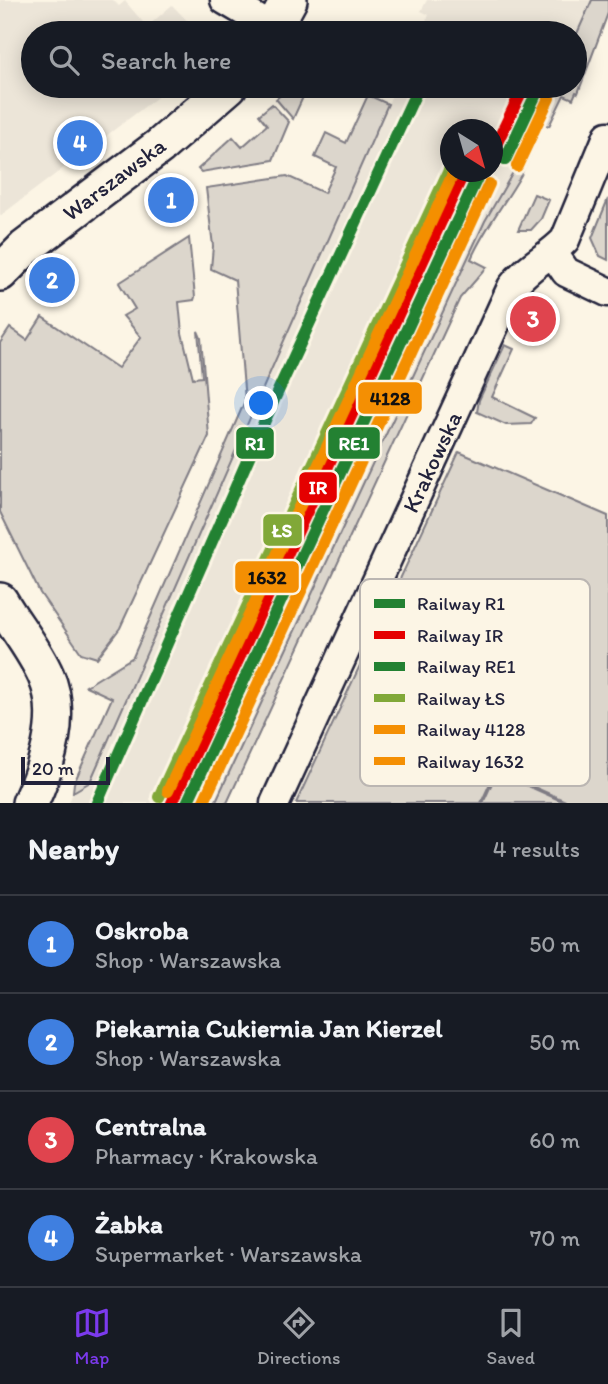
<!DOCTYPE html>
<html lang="en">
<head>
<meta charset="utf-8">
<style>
	body { margin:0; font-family:Itim,sans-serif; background:#242831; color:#f1f3f6 }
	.compass { position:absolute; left:440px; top:119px; width:63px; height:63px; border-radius:50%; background:#171b24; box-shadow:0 4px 18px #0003; rotate:143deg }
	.scale { position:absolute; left:21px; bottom:18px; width:89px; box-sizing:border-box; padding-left:7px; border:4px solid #22223b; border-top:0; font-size:19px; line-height:24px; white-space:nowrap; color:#22223b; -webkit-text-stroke:5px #fcf5e5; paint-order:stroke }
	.you { position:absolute; left:262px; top:404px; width:24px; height:24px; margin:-18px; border:5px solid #fff; border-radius:50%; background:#1a73e8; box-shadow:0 0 0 10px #1a73e833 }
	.badge { display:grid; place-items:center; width:46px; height:46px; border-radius:50%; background:#7c3aed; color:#fff; font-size:23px; font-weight:700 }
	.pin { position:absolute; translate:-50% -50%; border:4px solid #fff; box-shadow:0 2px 7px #0006 }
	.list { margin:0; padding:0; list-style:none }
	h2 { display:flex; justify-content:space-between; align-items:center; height:91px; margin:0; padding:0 28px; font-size:30px }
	h2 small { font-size:23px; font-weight:400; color:#9ea1a6 }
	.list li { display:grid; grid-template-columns:46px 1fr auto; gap:21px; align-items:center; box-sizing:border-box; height:98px; padding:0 28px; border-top:2px solid #363941 }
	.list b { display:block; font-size:26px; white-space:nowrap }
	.list p { margin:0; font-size:23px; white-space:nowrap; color:#9ea1a6 }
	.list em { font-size:23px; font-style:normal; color:#9ea1a6 }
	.icon { flex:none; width:38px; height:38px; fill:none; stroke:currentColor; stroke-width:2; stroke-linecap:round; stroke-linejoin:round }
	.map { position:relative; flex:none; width:608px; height:803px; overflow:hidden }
	.search { position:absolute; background:#171b24; box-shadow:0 4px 18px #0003; left:21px; right:21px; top:21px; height:77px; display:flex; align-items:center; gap:18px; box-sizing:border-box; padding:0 24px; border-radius:38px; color:#9ea1a6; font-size:26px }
	.sheet { height:483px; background:#171b24 }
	nav { display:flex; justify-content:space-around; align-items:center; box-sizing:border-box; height:98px; border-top:2px solid #363941; background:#171b24; font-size:19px; color:#9ea1a6 }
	nav a { display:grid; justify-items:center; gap:4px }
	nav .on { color:#7c3aed }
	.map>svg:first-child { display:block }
	.built { fill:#ece5d8; fill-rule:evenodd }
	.green { fill:#dcd6cc; stroke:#7f7c84; stroke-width:2 }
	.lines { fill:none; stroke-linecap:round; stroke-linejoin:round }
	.minor-casing { stroke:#22223b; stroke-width:33 }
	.tertiary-casing { stroke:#22223b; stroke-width:40 }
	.minor { stroke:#fcf5e5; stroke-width:28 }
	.tertiary { stroke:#fcf5e5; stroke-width:35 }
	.rail-1-casing { stroke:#fcf5e5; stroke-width:18 }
	.rail-2-casing { stroke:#fcf5e5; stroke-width:18 }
	.rail-3-casing { stroke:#fcf5e5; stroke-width:18 }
	.rail-4-casing { stroke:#fcf5e5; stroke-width:18 }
	.rail-5-casing { stroke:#fcf5e5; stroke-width:18 }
	.rail-6-casing { stroke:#fcf5e5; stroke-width:18 }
	.rail-1 { stroke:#238132; stroke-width:12 }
	.rail-2 { stroke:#e50000; stroke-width:12 }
	.rail-3 { stroke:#238132; stroke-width:12 }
	.rail-4 { stroke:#81a838; stroke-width:12 }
	.rail-5 { stroke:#f48f03; stroke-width:12 }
	.rail-6 { stroke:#f48f03; stroke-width:12 }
	.labels { text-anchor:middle; stroke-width:6; stroke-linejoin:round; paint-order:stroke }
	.street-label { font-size:23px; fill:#22223b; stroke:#fcf5e5 }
	.key { fill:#fcf5e5; stroke:#bbb6b2; stroke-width:2 }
	.key-label { font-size:19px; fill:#22223b }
	.line-badge { stroke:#fcf5e5; stroke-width:2.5 }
	.badge-label { font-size:19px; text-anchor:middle; font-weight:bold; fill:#fff }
	.pale-badge-label { font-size:19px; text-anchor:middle; font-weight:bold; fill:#111 }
</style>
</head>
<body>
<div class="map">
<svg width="608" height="803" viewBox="0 0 608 803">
	<rect width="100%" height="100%" fill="#fcf5e5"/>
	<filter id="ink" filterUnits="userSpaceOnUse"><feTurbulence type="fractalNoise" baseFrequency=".0143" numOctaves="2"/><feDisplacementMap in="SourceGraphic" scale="14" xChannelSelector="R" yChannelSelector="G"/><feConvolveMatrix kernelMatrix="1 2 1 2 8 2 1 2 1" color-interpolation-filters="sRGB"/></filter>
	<g filter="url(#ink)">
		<!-- built -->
		<path class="built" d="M0,0h113l6,6 6,-5 22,26 25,-22 27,28h-166v53h139l-172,130z
			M427,0h165l-17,38v-5h-146l-7,-5 7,-13 -8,-4z
			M396,86h157l-41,88 -27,47 -270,582h-146l4,-11 17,-10zM450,130h42v42h-42z"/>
		<!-- green -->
		<path class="green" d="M592,0h16v13l-30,80 -2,-1 -3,7 -9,-4 -15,31 -5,-2c-8,17 -15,35 -23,51 -17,30 -36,52 -50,84l16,8 -27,31 -233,505h-12l270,-582 27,-47 41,-88h22v-48z
			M291,86h17l-15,33 -17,-20z
			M368,95l20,9 -298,678 -17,10 1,-9 38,-85 -26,-12 47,-29 112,-256 -10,-121 -24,-11 2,-23 -7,-58 81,-12 37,17 12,-26 -21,-10 11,-24 20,10z
			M272,104l17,18 -16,38 -72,12 -3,-3 35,-32 9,10 25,-22 -8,-10z
			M534,194l15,6 -8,19 -10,11h-13z
			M608,199v61l-8,-4 -8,-18z
			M189,238l6,59 -1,3 -15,2 3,31 11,45 9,-1 -4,-46 3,7 8,98 -89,192 -23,30 -16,-5 -41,-60 -40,-81v-169l10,-15 17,12 15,-23 76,51 23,-31 -18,-21 12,-7 -16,-26z
			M505,345l9,4 -22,48 43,21 -4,6 -25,1 -29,-13 2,-12z
			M459,452l149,64v287h-38l-74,-33 -15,33h-185z
			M497,772l69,31h-83z"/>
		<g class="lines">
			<!-- minor casing -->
			<g class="minor-casing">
				<path id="minor" d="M225,0l49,29
					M553,253l13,19 42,20
					M275,803l237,-516c15,-21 36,-29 53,-47l43,-104"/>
			</g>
			<!-- tertiary casing -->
			<g class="tertiary-casing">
				<path id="tertiary" d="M271,33l18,-33
					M0,273l25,-25 135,-102 69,-60
					M0,601c14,24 35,49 46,75 18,40 1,90 -16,127"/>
			</g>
			<!-- minor -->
			<use href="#minor" class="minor"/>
			<!-- tertiary -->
			<use href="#tertiary" class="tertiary"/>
			<!-- rail-1 casing -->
			<g class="rail-1-casing">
				<path id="rail-1" d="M97,803l176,-401 146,-316"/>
			</g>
			<!-- rail-2 casing -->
			<g class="rail-2-casing">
				<path id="rail-2" d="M492,153l32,-67
					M172,803l292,-631"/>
			</g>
			<!-- rail-3 casing -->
			<g class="rail-3-casing">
				<path id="rail-3" d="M505,160l32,-68
					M187,803l290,-625"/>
			</g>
			<!-- rail-4 casing -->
			<g class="rail-4-casing">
				<path id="rail-4" d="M159,797l291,-629"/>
			</g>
			<!-- rail-5 casing -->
			<g class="rail-5-casing">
				<path id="rail-5" d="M517,166l32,-68
					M203,803l286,-619"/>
			</g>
			<!-- rail-6 casing -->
			<g class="rail-6-casing">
				<path id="rail-6" d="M168,791l286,-619"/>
			</g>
			<!-- rail-1 -->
			<use href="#rail-1" class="rail-1"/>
			<!-- rail-2 -->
			<use href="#rail-2" class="rail-2"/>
			<!-- rail-3 -->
			<use href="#rail-3" class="rail-3"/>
			<!-- rail-4 -->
			<use href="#rail-4" class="rail-4"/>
			<!-- rail-5 -->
			<use href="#rail-5" class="rail-5"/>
			<!-- rail-6 -->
			<use href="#rail-6" class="rail-6"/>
		</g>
	</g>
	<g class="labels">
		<!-- street labels -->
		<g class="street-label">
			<text transform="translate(114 179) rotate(-37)" y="8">Warszawska</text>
			<text transform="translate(432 462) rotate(-65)" y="8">Krakowska</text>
		</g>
	</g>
	<!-- legend -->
	<rect x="360" y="579" width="230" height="207" rx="10" class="key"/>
	<rect x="374" y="599" width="31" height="9" fill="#238132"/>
	<rect x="374" y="631" width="31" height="8" fill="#e50000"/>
	<rect x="374" y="662" width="31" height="9" fill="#238132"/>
	<rect x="374" y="694" width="31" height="8" fill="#81a838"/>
	<rect x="374" y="725" width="31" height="9" fill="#f48f03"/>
	<rect x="374" y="757" width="31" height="8" fill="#f48f03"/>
	<g class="key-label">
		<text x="417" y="610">Railway R1</text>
		<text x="417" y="642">Railway IR</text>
		<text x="417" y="673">Railway RE1</text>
		<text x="417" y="705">Railway ŁS</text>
		<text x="417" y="736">Railway 4128</text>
		<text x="417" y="768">Railway 1632</text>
	</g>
	<g class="line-badge">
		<rect x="357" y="381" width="66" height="34" rx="7" fill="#f48f03"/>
		<rect x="327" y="426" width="54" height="34" rx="7" fill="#238132"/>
		<rect x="235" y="426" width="40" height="34" rx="7" fill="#238132"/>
		<rect x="298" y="471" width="40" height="33" rx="7" fill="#e50000"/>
		<rect x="262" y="513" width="41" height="34" rx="7" fill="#81a838"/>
		<rect x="234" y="560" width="66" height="34" rx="7" fill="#f48f03"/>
	</g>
	<g class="badge-label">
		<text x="354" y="450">RE1</text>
		<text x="255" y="450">R1</text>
		<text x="318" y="494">IR</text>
		<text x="282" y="537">ŁS</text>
	</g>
	<g class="pale-badge-label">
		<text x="390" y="405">4128</text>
		<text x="267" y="584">1632</text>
	</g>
</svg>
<svg class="compass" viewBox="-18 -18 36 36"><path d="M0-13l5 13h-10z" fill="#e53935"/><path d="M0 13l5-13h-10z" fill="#9ea1a6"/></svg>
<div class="scale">20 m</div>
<div class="you"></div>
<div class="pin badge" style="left:171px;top:200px;background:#3f7fe0">1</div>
<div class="pin badge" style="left:52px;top:280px;background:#3f7fe0">2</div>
<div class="pin badge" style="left:533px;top:319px;background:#e0444e">3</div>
<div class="pin badge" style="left:80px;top:143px;background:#3f7fe0">4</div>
<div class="search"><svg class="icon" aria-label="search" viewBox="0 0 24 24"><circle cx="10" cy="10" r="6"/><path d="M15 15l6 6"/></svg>Search here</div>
</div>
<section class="sheet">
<h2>Nearby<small>4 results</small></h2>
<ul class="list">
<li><span class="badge" style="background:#3f7fe0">1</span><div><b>Oskroba</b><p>Shop · Warszawska</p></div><em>50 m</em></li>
<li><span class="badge" style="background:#3f7fe0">2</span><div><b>Piekarnia Cukiernia Jan Kierzel</b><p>Shop · Warszawska</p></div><em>50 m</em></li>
<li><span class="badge" style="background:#e0444e">3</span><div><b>Centralna</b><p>Pharmacy · Krakowska</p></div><em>60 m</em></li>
<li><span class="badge" style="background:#3f7fe0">4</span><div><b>Żabka</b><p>Supermarket · Warszawska</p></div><em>70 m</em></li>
</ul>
</section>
<nav>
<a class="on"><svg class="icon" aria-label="map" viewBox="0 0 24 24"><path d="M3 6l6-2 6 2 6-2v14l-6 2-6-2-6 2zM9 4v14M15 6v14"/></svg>Map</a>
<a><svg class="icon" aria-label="directions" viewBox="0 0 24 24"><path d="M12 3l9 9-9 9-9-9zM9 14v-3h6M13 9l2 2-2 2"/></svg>Directions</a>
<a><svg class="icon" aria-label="saved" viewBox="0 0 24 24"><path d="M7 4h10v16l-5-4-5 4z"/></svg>Saved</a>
</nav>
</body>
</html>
